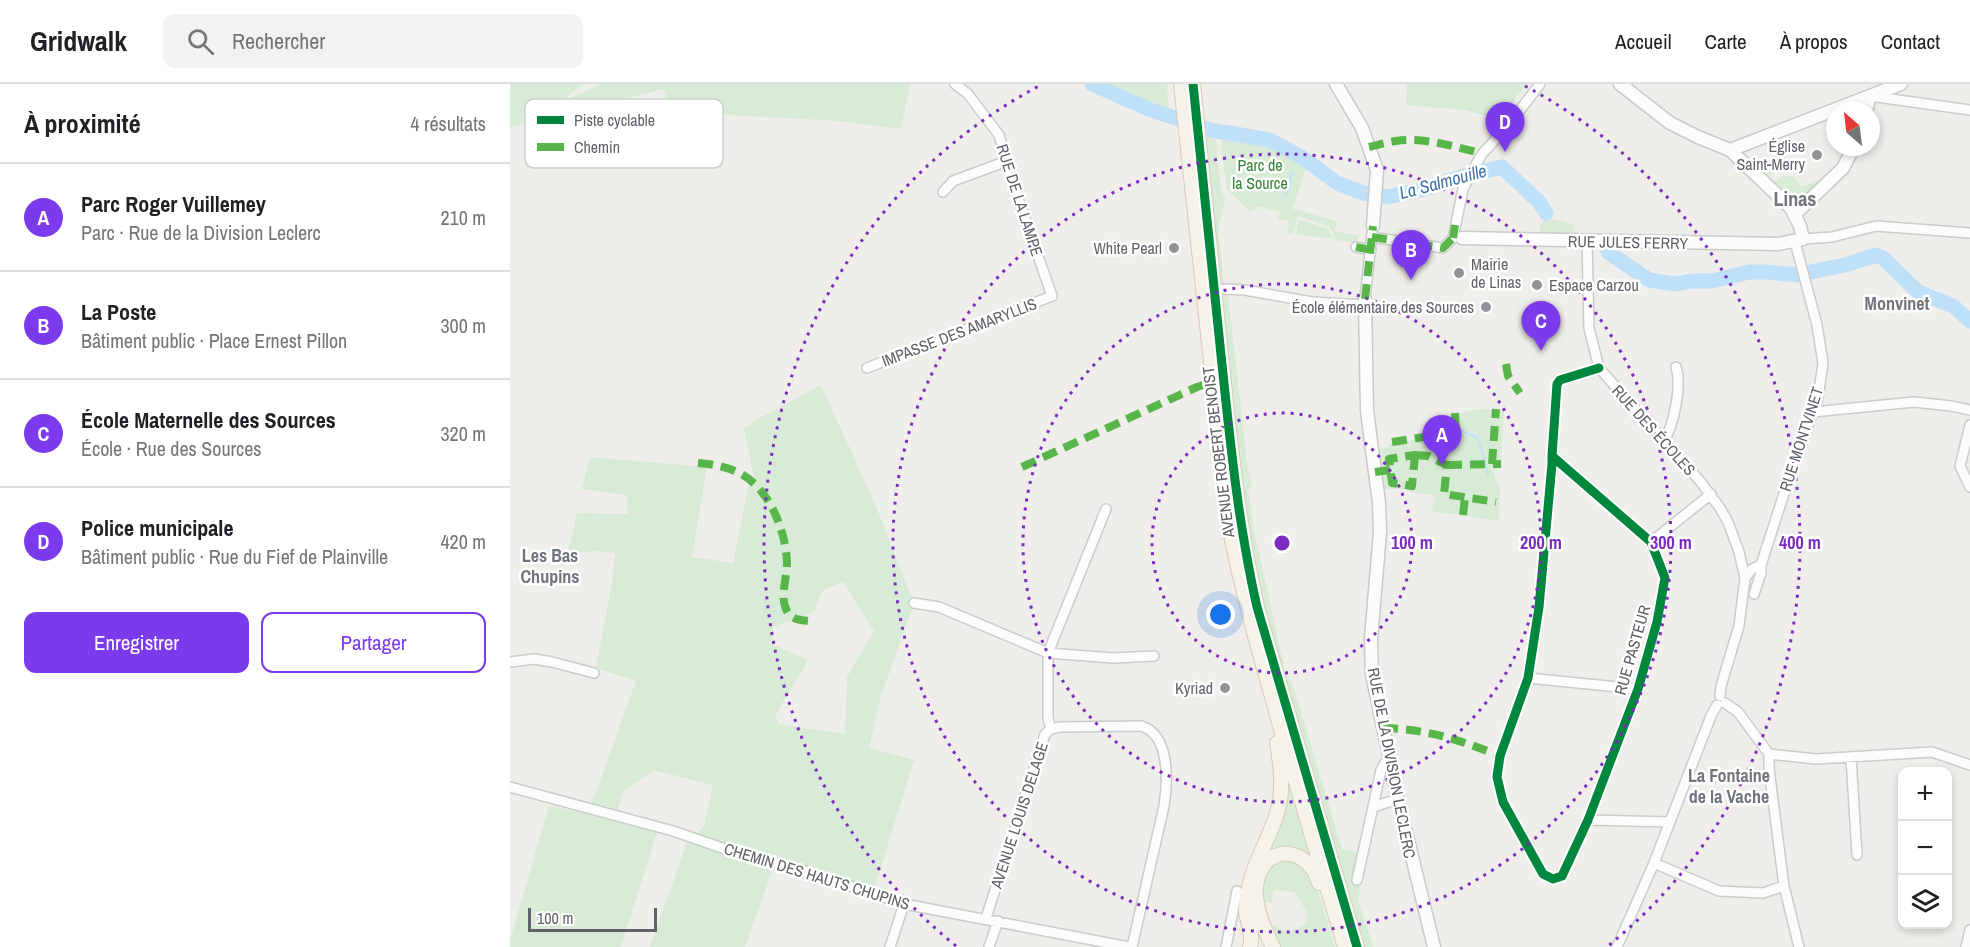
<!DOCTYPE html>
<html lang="fr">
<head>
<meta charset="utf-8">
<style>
	body { margin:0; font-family:"Archivo Narrow",sans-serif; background:#f2f2f2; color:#202124 }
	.controls { position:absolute; right:18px; bottom:18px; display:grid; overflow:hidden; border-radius:12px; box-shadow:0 3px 9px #0003 }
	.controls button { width:54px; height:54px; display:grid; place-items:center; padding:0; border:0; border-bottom:2px solid #e0e0e0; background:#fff; color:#202124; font:30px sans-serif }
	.compass { position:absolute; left:1316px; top:18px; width:54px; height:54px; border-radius:50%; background:#fff; box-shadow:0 3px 9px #0003; rotate:332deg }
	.scale { position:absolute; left:18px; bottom:15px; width:129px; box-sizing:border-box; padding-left:6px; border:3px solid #5f6368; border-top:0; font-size:16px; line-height:21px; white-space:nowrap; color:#5f6368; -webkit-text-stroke:4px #fff; paint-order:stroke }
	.you { position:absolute; left:711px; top:531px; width:21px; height:21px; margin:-15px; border:4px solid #fff; border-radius:50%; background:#1a73e8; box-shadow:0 0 0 9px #1a73e833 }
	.badge { display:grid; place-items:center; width:39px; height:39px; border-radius:50%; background:#7c3aed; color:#fff; font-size:20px; font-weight:700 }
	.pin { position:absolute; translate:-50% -50px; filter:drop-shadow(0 2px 3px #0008) }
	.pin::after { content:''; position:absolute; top:32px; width:21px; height:18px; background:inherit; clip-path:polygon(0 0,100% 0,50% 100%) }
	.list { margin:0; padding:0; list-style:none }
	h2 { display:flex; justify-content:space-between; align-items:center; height:78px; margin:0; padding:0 24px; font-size:26px }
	h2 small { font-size:20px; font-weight:400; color:#757577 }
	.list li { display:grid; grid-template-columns:39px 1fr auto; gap:18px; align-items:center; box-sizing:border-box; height:108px; padding:0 24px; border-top:2px solid #e0e0e0 }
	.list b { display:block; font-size:22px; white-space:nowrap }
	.list p { margin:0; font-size:20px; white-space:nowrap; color:#757577 }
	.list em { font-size:20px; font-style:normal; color:#757577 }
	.actions { display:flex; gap:12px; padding:18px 24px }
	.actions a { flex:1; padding:14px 0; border:2px solid #7c3aed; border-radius:12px; text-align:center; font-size:21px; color:#7c3aed }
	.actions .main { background:#7c3aed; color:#fff }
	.icon { flex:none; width:33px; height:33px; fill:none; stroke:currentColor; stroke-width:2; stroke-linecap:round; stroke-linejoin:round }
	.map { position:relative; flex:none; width:1460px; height:863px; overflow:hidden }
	header { display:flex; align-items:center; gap:36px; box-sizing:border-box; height:84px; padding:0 30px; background:#fff; border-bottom:2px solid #e0e0e0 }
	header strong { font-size:28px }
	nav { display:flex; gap:33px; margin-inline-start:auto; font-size:21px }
	.search { width:420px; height:54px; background:#f2f2f2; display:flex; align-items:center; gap:15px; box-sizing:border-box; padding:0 21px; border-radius:12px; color:#757577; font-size:22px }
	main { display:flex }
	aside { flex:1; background:#fff }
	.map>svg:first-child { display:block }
	.green { fill:#d8ebd6; fill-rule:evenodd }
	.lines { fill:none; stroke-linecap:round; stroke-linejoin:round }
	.stream { stroke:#bfe0f9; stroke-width:2 }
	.river { stroke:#bfe0f9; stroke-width:15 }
	.street-casing { stroke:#cbcccc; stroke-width:12 }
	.secondary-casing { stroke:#cacacb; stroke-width:15 }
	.primary-casing { stroke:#d7ceb8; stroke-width:16 }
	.street { stroke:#fdfcfc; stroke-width:9 }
	.secondary { stroke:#fdfcfc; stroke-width:12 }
	.primary { stroke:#f4f2e9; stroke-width:14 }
	.quiet { stroke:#58b549; stroke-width:8; stroke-dasharray:15 8; stroke-linecap:butt }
	.cycleway-casing { stroke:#fff; stroke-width:13 }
	.cycleway { stroke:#00873e; stroke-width:9 }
	.ring { fill:none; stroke:#7b2cbf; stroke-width:3; stroke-dasharray:3 6 }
	.poi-dot { fill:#919496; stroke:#fff; stroke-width:2 }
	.labels { text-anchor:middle; stroke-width:5; stroke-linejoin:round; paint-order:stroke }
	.poi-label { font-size:16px; fill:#5f6368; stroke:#fff; text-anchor:end }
	.park-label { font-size:16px; fill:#348238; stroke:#fff }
	.street-label { font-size:16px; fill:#5f6368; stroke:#fff }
	.water-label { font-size:18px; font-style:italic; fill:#4174aa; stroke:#fff }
	.neighbourhood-label { font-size:18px; font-weight:bold; fill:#70757a; stroke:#fff }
	.quarter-label { font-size:20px; font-weight:bold; fill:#70757a; stroke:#fff }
	.key { fill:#fff; stroke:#cfd0d2; stroke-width:1.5 }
	.key-label { font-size:16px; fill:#5f6368 }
	.centre { fill:#7b2cbf; stroke:#fff; stroke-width:3 }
	.ring-label { font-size:18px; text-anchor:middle; font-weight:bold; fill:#7b2cbf; stroke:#fff; stroke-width:5; stroke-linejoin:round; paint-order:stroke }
</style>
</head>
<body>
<header>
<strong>Gridwalk</strong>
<div class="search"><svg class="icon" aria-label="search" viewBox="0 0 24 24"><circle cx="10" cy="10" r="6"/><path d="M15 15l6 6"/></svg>Rechercher</div>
<nav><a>Accueil</a><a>Carte</a><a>À propos</a><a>Contact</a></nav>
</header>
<main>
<aside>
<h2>À proximité<small>4 résultats</small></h2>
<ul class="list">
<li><span class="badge">A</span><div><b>Parc Roger Vuillemey</b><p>Parc · Rue de la Division Leclerc</p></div><em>210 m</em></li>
<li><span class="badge">B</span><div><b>La Poste</b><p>Bâtiment public · Place Ernest Pillon</p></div><em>300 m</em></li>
<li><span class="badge">C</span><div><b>École Maternelle des Sources</b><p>École · Rue des Sources</p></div><em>320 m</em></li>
<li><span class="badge">D</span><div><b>Police municipale</b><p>Bâtiment public · Rue du Fief de Plainville</p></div><em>420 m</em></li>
</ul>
<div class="actions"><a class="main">Enregistrer</a><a>Partager</a></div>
</aside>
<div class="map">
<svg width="1460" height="863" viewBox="0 0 1460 863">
	<rect width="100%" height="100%" fill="#efeeea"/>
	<!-- green -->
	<path class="green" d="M0,0h73l-20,16 20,-7 17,-9h310l-9,45 -62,-8 -166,-9 -10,-23 -153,38z
		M582,0h75l2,31 -22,-6z
		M897,0h120l-28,35 -34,-9 -59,-5z
		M695,48l4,1 7,6 5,50 4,10 -7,27 7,68h3l20,175 4,17 -4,2 6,42 31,141 8,14 49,164 15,3 -5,27 9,3 -3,18 15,47h-9l-13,-42 -84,-282 -21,-97 -39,-355z
		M710,53l31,2 17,3 39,21 -14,46 44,12 -2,10 24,5 -1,7 -22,-3 -6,-13 -32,-11 -5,18 -6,-1 2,-12 -11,-2 2,-7 -22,-6 -2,3 -6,3 -23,-23z
		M1274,69l4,12 -23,14 -10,-10z
		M1273,92l11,1 7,10 20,-8 -23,23 -6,1 -20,-18z
		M1035,133l30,8 -3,9h-32v-6z
		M789,135l29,10 5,10 -37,-5z
		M311,301l55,121 38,97 -33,93 -12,52 45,12 -40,130 -99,-27 -30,84h-95l36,-102 18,-19 9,-41 -59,-15 -31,22 -8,27 42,13 -36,115h-111v-6l39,-135 39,8 48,-133 -40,-13 17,-91 2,-24 -20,-2 -27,2 9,-40 51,1 -2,-19 -44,-6 8,-32 117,10 -15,90 41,6 15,-75 6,-11 -10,-48 12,-9zM333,498l31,49 -27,46 -2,57 -66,-10 -4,-8 33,-56 -36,-16 1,-17 41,-15 9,-22z
		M968,325l26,1 -3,57h-10l9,22 -1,32 -67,-10 3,-16 -22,-2 -7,-4h-22l-4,-40 9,-2v-3l12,-2 1,3 5,-1v-3l38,-6 1,3 11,-2v-22z
		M779,692l23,85 -42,-6 -21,59 35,-135z
		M786,775l18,20 21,68h-56l-11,-20 6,-2 13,8 18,-9 2,-12 -13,-20 -21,-2 -1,13 -6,-1 -1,7 3,9 -5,1c-4,-19 -7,-47 13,-58 5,-2 14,-2 20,-2z"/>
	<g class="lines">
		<!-- stream -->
		<path class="stream" d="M775,112l4,-7 3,-18
			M953,347l14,7c3,6 11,31 11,37"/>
		<!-- river -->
		<path class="river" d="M582,0l56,25 63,21 59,10 33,18 34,25 26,10 24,4 34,-7 43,-14 38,-9 38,36 6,10
			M1098,161v7l41,28 27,4 15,-3h21l37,-9h17l32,3
			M1296,189l39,-8 31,-10 7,3 35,34 35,14 17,15"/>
		<!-- street casing -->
		<g class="street-casing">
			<path id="street" d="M1360,12l100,14
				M433,108l10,-11 54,-20
				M862,153l71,11 10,-10
				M943,154l10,-49 6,-12 13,-23 25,-27 33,-43
				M1293,155l29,-2 44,-11 94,7
				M1077,156l2,88 10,40 101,113 20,27 8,14 11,30 6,26
				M846,163l15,3
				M714,205l21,1 67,12 53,3
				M855,215l7,-66
				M357,284l185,-72 -40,-115 -13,-46 -31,-41 -13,-10
				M1303,328l101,-10 37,4 19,4
				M1460,341l-10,41 10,21
				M1154,357c10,-17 18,-55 12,-74
				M1042,372l99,86 14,36 -8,44 -19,67 -50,131 -26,56 -9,3 -10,-5 -40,-72 -6,-25 3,-21 28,-78 11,-71 13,-143v-8l5,-72 3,-4 39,-12
				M1141,458l60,-48
				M1244,510l7,-21v-8
				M404,519l25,4 109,46 65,5 41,-2
				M0,578l24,-3 18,3 42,11
				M1018,594l110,11
				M1210,612l1,-10 18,-60 6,-48 7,-9 9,-4 27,-84 30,-83 5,-35 -6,-38 -22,-83
				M1215,619l13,9 31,42v15l15,117 15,61
				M541,645l9,-2 81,-1c29,8 27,55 23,80l-32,141
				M1259,670l47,5 116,-7 38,13
				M1341,673l6,98
				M0,703l163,44 61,21 68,18 102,34 225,43
				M863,723l25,-8
				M1078,736l82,2
				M1144,779l65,28 44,2 21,-7
				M847,796l24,-110 4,-7 5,-2
				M476,834l59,-184 6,-5 -3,-11v-65l58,-144
				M380,863l14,-43
				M479,863l9,-26
				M716,863l11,-56
				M1107,863l37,-84 57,-147 6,-11
				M1456,863l4,-17"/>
		</g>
		<!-- secondary casing -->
		<g class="secondary-casing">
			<path id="secondary" d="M826,0l26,44 15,42 -4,56
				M1356,27l4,-15
				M1220,66l171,-66
				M1284,131l49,-47 11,-21
				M952,154l316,6 25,-5 -3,-13 -9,-18 -61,-58 -32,-13 -28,-14 -50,-39
				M855,215l2,112 12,92 1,29 -9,107 1,35 26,125 36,148"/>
		</g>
		<!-- primary casing -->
		<g class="primary-casing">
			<path id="primary" d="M671,0l47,435c11,61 27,119 44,178 23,84 48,167 73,250
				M683,0c9,90 19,181 28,271 9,85 17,169 36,252l100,340
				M740,863c4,-13 -3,-24 -4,-37 0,-5 1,-13 2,-18 5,-29 21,-52 29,-79 7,-24 4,-46 0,-70
				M763,863c-10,-21 -21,-44 -16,-67 9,-37 51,-34 62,3"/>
		</g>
		<!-- street -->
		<use href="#street" class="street"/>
		<!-- secondary -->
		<use href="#secondary" class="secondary"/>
		<!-- primary -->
		<use href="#primary" class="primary"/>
		<!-- quiet -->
		<path class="quiet" d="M859,63c9,-2 18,-5 27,-6 27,-4 55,5 81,11
			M862,153l71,11 10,-10
			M943,154l2,-13
			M846,163l15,3
			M855,215l8,-73
			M996,280l2,12 12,17
			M882,358l64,-10 -1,-19
			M905,371l13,1 19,9 -3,29 52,8
			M905,371l-3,31 -20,-3 -3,-24z
			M188,379c13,1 25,3 37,8 33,13 51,59 52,92 0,15 -7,33 -1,46 5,11 13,11 23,12
			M982,380l4,-55
			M937,381l54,-1
			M512,383l175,-80 6,-2
			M865,388l15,-2
			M953,431l2,-18
			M873,644c44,1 77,12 117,28"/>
		<!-- cycleway casing -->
		<g class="cycleway-casing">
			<path id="cycleway" d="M683,0c9,90 19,181 28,271 9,85 17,169 36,252l100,340
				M1042,372l99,86 14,36 -8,44 -19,67 -50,131 -26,56 -9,3 -10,-5 -40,-72 -6,-25 3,-21 28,-78 11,-71 13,-143v-8l5,-72 3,-4 39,-12"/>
		</g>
		<!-- cycleway -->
		<use href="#cycleway" class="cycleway"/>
	</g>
	<!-- distance rings -->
	<g class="ring">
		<circle cx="772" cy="459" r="130"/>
		<circle cx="772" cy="459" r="259"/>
		<circle cx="772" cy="459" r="389"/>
		<path d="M446 862A518 518 0 0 1 529 2M1015 2A518 518 0 0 1 1098 862"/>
	</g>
	<!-- markers -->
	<g class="poi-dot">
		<circle cx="1307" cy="71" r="6"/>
		<circle cx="664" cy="164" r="6"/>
		<circle cx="949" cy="189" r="6"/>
		<circle cx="1027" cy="201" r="6"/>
		<circle cx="976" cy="223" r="6"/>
		<circle cx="715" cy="604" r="6"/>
	</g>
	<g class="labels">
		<!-- poi labels -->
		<g class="poi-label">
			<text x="1295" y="68">Église<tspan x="1295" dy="18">Saint-Merry</tspan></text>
			<text x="652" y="170">White Pearl</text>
			<text x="961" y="186" text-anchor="start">Mairie<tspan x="961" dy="18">de Linas</tspan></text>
			<text x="1039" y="207" text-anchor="start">Espace Carzou</text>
			<text x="964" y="229">École élémentaire des Sources</text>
			<text x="703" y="610">Kyriad</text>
		</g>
		<!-- park labels -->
		<g class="park-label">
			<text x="750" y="87">Parc de<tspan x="750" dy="18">la Source</tspan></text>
		</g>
		<!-- street labels -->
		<g class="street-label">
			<text transform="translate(510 116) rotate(72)" y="6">RUE DE LA LAMPE</text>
			<text transform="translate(1118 158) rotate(1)" y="6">RUE JULES FERRY</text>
			<text transform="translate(449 248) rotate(-21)" y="6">IMPASSE DES AMARYLLIS</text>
			<text transform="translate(1144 346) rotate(48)" y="6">RUE DES ÉCOLES</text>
			<text transform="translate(1291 355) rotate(-72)" y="6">RUE MONTVINET</text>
			<text transform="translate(708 368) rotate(-97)" y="6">AVENUE ROBERT BENOIST</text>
			<text transform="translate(1122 566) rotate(-74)" y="6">RUE PASTEUR</text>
			<text transform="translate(882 679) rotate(79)" y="6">RUE DE LA DIVISION LECLERC</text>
			<text transform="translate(509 731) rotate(-72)" y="6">AVENUE LOUIS DELAGE</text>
			<text transform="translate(307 792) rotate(17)" y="6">CHEMIN DES HAUTS CHUPINS</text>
		</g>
		<!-- water labels -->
		<g class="water-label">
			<text transform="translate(933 98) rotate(-15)" y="6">La Salmouille</text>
		</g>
		<!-- neighbourhood labels -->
		<g class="neighbourhood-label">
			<text x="1387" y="226">Monvinet</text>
			<text x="40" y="478">Les Bas<tspan x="40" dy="21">Chupins</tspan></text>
			<text x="1219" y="698">La Fontaine<tspan x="1219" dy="21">de la Vache</tspan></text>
		</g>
		<!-- quarter labels -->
		<g class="quarter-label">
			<text x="1285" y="122">Linas</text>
		</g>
	</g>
	<!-- legend -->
	<rect x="15" y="15" width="198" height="69" rx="9" class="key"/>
	<rect x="27" y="32" width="27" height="8" fill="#00873e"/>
	<rect x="27" y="59" width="27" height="8" fill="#58b549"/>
	<g class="key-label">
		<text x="64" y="42">Piste cyclable</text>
		<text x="64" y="69">Chemin</text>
	</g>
	<circle cx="772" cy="459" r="9" class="centre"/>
	<g class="ring-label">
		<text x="902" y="465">100 m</text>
		<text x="1031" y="465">200 m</text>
		<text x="1161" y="465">300 m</text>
		<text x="1290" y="465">400 m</text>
	</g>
</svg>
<div class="controls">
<button>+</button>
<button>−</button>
<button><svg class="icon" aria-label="layers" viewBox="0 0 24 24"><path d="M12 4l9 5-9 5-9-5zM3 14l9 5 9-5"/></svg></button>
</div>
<svg class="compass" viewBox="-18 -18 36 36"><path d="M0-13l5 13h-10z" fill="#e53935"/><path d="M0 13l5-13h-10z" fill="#757577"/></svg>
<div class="scale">100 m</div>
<div class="you"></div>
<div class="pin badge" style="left:932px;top:381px">A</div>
<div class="pin badge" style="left:901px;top:196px">B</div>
<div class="pin badge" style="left:1031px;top:267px">C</div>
<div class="pin badge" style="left:995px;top:68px">D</div>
</div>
</main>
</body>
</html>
